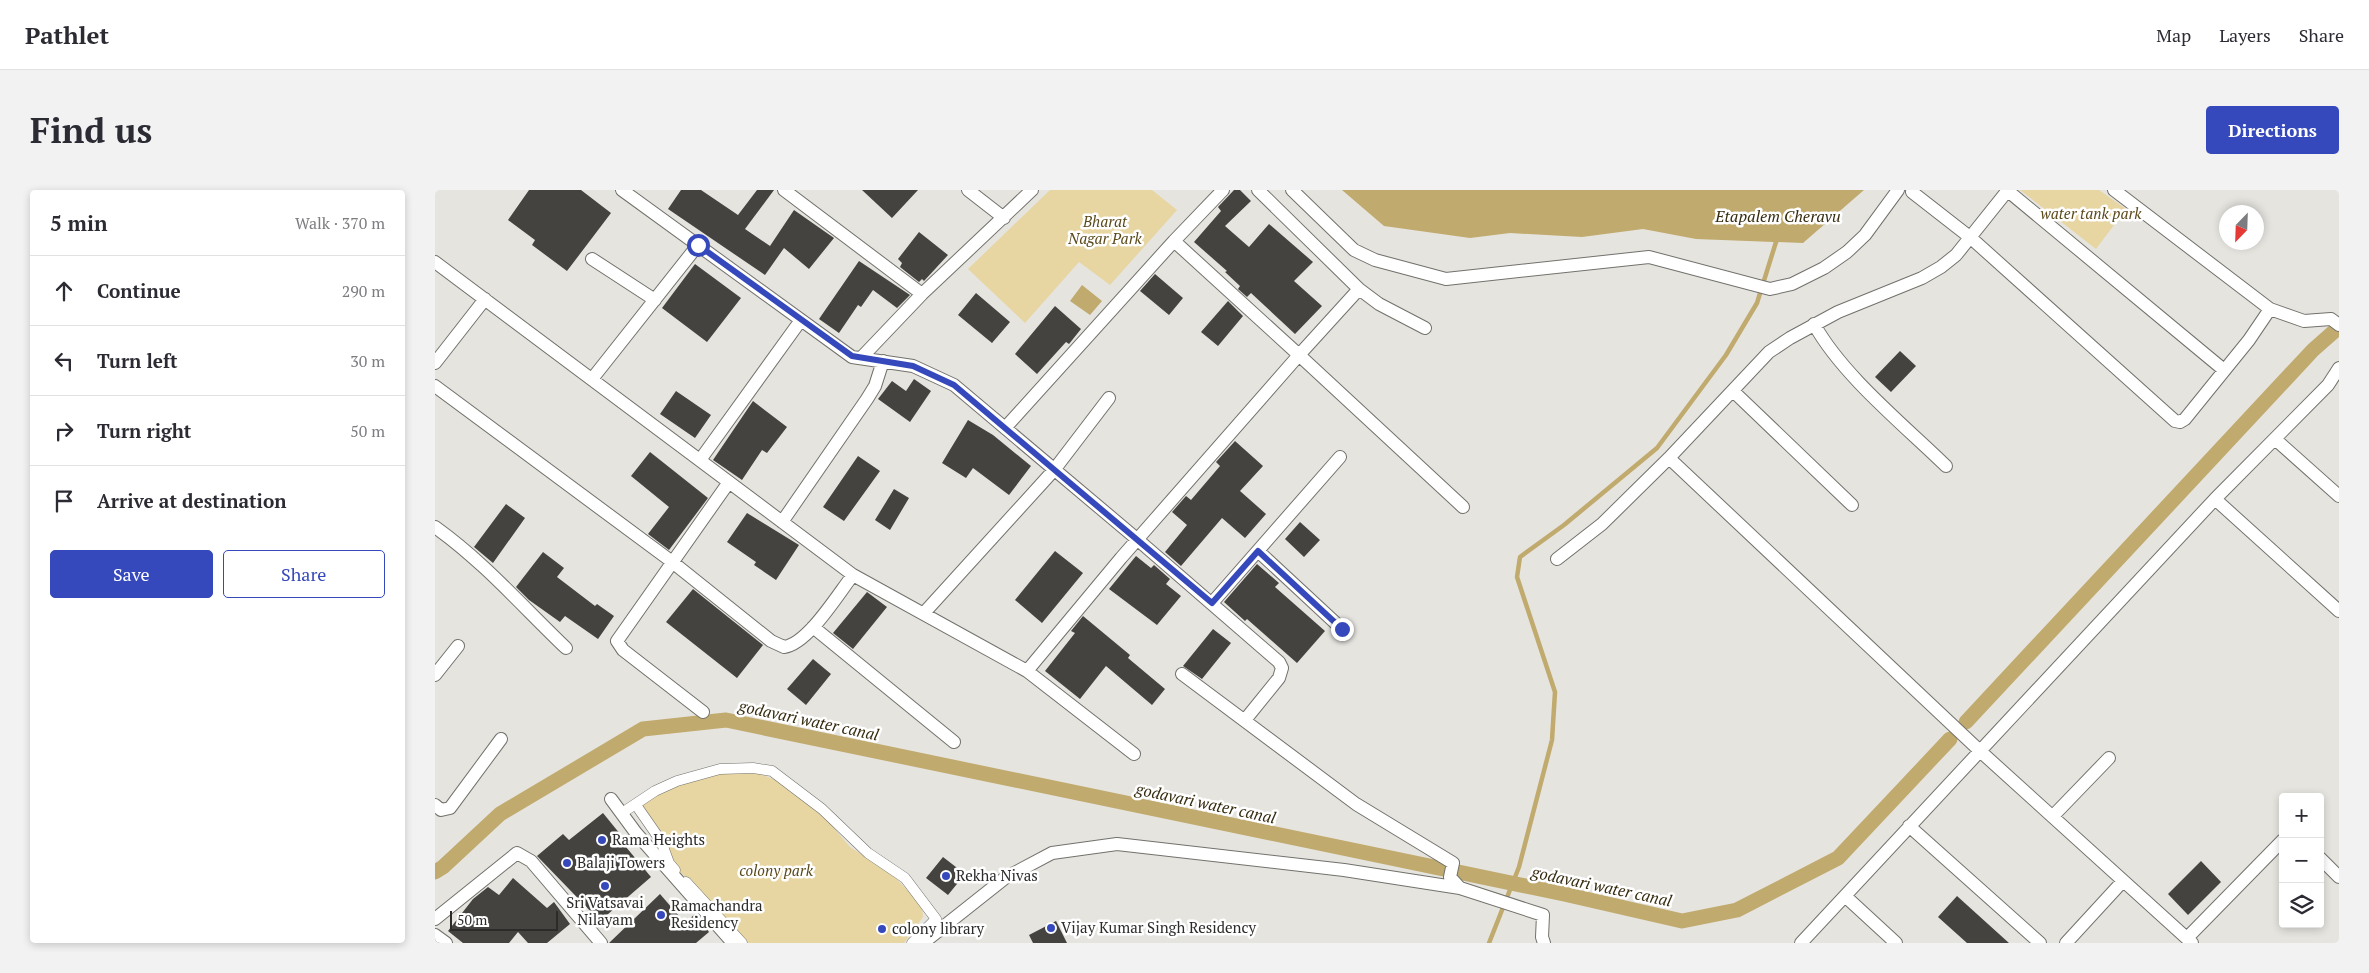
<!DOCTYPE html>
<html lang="en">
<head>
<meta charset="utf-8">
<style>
	body { margin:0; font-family:"PT Serif",serif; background:#f2f2f3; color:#2b2b33 }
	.controls { position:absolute; right:15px; bottom:15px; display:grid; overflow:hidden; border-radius:5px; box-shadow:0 2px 8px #0003 }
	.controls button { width:45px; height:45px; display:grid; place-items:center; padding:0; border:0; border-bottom:1px solid #e1e1e2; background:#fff; color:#2b2b33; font:25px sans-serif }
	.compass { position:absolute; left:1784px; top:15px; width:45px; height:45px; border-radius:50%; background:#fff; box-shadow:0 2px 8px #0003; rotate:203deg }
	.scale { position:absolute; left:15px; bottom:12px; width:108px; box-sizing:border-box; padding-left:5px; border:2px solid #2c2b29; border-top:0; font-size:14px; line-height:18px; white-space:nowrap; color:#2c2b29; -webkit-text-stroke:4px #fff; paint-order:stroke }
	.stop { position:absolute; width:15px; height:15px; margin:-11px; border:4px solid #3649bc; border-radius:50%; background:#fff }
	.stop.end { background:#3649bc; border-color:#fff; box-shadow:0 1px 5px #0008 }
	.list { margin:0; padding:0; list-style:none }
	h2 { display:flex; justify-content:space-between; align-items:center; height:65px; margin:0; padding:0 20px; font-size:21px }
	h2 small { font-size:16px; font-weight:400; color:#7c7c81 }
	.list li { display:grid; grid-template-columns:32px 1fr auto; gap:15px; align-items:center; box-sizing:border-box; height:70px; padding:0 20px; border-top:1px solid #e1e1e2 }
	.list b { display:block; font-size:19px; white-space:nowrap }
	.list em { font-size:16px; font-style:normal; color:#7c7c81 }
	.actions { display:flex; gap:10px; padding:15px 20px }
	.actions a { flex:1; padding:11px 0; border:1px solid #3649bc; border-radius:5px; text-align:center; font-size:18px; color:#3649bc }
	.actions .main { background:#3649bc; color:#fff }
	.icon { flex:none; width:28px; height:28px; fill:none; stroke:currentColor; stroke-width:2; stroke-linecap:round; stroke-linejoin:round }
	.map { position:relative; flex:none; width:1904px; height:753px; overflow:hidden; border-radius:5px }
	header { display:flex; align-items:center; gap:30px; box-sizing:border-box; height:70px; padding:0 25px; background:#fff; border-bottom:1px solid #e1e1e2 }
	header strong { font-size:24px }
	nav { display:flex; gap:28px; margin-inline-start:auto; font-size:18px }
	.intro { display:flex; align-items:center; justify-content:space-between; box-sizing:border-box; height:120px; padding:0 30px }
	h1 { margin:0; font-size:35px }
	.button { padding:12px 22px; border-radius:5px; background:#3649bc; color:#fff; font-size:18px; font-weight:700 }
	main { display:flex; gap:30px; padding:0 30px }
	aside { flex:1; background:#fff; border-radius:5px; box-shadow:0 2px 8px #0003 }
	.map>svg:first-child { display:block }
	.green { fill:#e7d5a2 }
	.forest { fill:#c0aa6d }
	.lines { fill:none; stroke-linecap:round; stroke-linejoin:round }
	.stream { stroke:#c0aa6d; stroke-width:4.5 }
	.canal { stroke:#c0aa6d; stroke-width:15 }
	.building { fill:#45433f }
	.pedestrian-casing { stroke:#72716c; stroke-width:11 }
	.minor-casing { stroke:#72716c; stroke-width:14 }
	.pedestrian { stroke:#fff; stroke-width:10 }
	.minor { stroke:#fff; stroke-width:12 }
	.route { stroke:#3649bc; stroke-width:6 }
	.poi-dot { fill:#3649bc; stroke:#fff; stroke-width:2 }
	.labels { text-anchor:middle; stroke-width:5; stroke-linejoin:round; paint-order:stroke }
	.park-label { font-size:15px; font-style:italic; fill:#5a4a1b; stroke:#fff }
	.poi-label { font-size:15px; fill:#2c2b29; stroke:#fff; text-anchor:start }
	.water-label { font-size:16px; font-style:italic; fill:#352b0f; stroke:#fff }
</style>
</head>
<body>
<header>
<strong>Pathlet</strong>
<nav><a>Map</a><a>Layers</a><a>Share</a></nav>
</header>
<div class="intro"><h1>Find us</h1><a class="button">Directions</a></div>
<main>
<aside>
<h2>5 min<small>Walk · 370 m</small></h2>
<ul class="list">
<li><svg class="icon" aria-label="ahead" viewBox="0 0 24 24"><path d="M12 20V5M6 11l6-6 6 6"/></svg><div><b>Continue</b></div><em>290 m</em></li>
<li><svg class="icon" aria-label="left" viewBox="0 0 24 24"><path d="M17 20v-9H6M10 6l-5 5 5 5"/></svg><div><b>Turn left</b></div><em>30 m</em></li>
<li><svg class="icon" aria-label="right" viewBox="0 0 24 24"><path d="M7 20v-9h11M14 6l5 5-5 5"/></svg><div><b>Turn right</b></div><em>50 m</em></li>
<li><svg class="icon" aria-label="arrive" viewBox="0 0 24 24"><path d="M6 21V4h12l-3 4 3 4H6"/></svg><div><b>Arrive at destination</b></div></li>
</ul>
<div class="actions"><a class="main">Save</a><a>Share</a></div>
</aside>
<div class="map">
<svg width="1904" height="753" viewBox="0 0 1904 753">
	<rect width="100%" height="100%" fill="#e6e4df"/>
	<!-- green -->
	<path class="green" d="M615,0h102l25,20 -67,75 -31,-23 -54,61 -57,-54z
		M1585,0h79l27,19 -30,40z
		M283,582l39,1 27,10 6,9 12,5 25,23 23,27 41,26 31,33 1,11 -19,26h-159l-51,-59 -20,-17 -34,-62c23,-17 51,-24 78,-33z"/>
	<!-- forest -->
	<path class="forest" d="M907,0h522l-61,53 -107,-4 -53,-10 -61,8 -72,-4 -40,5 -86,-12z
		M647,95l20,16 -12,14 -20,-14z"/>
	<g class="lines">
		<!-- stream -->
		<path class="stream" d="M1054,753l30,-76 33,-127 3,-48 -38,-115 3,-20 44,-32 93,-77 69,-93 31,-52 19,-61"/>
		<!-- canal -->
		<path class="canal" d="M1531,532l347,-372 26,-23
			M0,682l8,-5 57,-53 143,-85 83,-9 838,174 118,27 55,-11 101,-52 112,-119"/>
	</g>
	<!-- building -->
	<path class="building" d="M94,0h52l30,23 -44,58 -35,-26 3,-5 -27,-20z
		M246,0h20l37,25 19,-25h17l-29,39 25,17 24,-36 40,28 -25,31 -25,-21 -19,27 -97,-66z
		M427,0h56l-26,28z
		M799,0h6l11,11 -26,25 24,21 20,-23 44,38 -19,19 28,25 -27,28 -44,-41 -4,4 -9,-8 2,-3 -15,-14 2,-1 -33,-29 27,-31 -3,-4z
		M484,42l29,23 -24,26 -2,-2 -3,3 -19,-15 2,-4 -4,-4z
		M424,71l51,34 -13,13 -24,-18 -12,17 -3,-2 -19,28 -20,-14z
		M260,74l46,34 -34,44 -45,-34z
		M720,84l28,24 -14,17 -29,-24z
		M541,103l34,29 -18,21 -34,-28z
		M793,111l15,15 -25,30 -17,-14z
		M620,116l26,23 -12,15 -3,-2 -29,32 -22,-20z
		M1465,161l16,15 -25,26 -16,-15z
		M479,189l17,12 -21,31 -32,-23 14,-18 14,10z
		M241,201l35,24 -16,23 -35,-24z
		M318,211l34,26 -20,26 -5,-3 -20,30 -29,-20z
		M533,230l25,15 38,31 -22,29 -36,-27 -7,10 -24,-15z
		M800,251l28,25 -23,25 26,23 -21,24 -23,-20 -41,48 -16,-14 22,-27 -15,-13 14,-16 5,4 29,-34 -4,-4z
		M215,262l58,46 -39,52 -21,-16 21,-27 -38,-31z
		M423,266l22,15 -36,50 -21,-14z
		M459,299l15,9 -19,32 -15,-10z
		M71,314l19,14 -32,45 -19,-16z
		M312,323l52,32 -23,35 -22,-15 2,-3 -29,-20z
		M865,332l20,18 -16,17 -19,-18z
		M620,361l28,22 -41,50 -27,-23z
		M108,362l21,16 -7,9 38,29 2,-2 17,12 -16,23 -33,-23 -5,6 -31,-22 -13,-13z
		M701,366l15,12 3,-3 16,14 -4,5 15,12 -24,29 -48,-36z
		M822,374l22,19 -4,4 50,44 -28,32 -50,-44 -2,2 -21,-19z
		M258,399l70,56 -26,33 -71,-56z
		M432,402l20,15 -34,42 -20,-16z
		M648,426l47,39 -2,3 37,31 -13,16 -46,-39 -26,33 -35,-28 30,-38 -4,-2z
		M778,439l18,14 -29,36 -19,-13z
		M378,469l18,15 -25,31 -19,-16z
		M168,623l26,32 -3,2 25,30 -51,44 -63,-65 26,-22 6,6z
		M508,667l22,17 -17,21 -22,-17z
		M1766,671l20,21 -33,33 -20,-21z
		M78,688l34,30 7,-6 16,22 -23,19h-19l-10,-11 -9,11h-46l-15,-12 25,-32 15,-12 11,8z
		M225,704l25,29 10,-9 14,18 -13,11h-87z
		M1522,706l52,47h-42l-29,-26z
		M621,731l11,22h-34l-4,-8z"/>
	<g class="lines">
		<!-- pedestrian casing -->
		<g class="pedestrian-casing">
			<path id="pedestrian" d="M201,615l25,36 8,22 6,7
				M187,623l33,-22 22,-10 43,-12 33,-1 19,3 50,38 46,44 37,25 31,41 -24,24
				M251,692l56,61"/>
		</g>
		<!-- minor casing -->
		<g class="minor-casing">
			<path id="minor" d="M187,0l230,167 61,9 41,19 184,155 141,122 3,6 -3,10 -34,42
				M349,0l138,104
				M533,0l36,28
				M823,0l101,99 -60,66 164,152
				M857,0l62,60 21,10 71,19 203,-22 121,32 22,-5 32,-16 23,-16 18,-17 33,-45
				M1679,0l156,119 34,12 27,-2 8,6
				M1573,1l216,179
				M1477,2l59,46 204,183 5,1 5,-3 64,-79 21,-31
				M739,51l49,-51
				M157,69l63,41
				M0,72l418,313 174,96 107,83
				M924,99l20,15 46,24
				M1379,134c28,51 90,101 132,142
				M426,168l61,-64 110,-104
				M0,173l50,-64
				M157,189l106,-134
				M0,196l236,175 100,80 13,6c24,-3 54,-53 69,-72
				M1298,201l119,114
				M570,238l169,-187 125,114 -178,203 -94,113
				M1840,249l64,57
				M1234,268l311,293 235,-252 113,-114 11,-17
				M265,270l101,-140
				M1780,309l124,112
				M347,332l85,-123 8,-13 8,-25
				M0,337c49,35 88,80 131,121
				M823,361l84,78
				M1122,369l45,-35 67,-66 100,-106 21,-14 48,-26 84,-34 19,-11 15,-12 52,-65
				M777,413l128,-146
				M489,423l130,-143 55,-72
				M378,437l141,115
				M747,484l174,130 97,59 -3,14 10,11 83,27 -1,22 2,6
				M0,485l23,-29
				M268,522l-80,-62 -6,-9 112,-159
				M176,609l25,34 97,110
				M0,615l6,5 9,-2 51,-69
				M1618,626l56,-58
				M1474,636l131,117
				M1885,668l19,19
				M1410,706l51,47
				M0,729l82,-66 14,8 70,82
				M0,745l11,8
				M1752,748l96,-98
				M488,753l82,-65 47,-25 65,-9 227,26 116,18
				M1366,753l179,-192 212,192
				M1631,753l57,-62"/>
		</g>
		<!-- pedestrian -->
		<use href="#pedestrian" class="pedestrian"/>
		<!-- minor -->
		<use href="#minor" class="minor"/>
	</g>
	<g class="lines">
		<!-- route -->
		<path class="route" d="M263,55l154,111 61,10 41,19 258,218 46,-52 84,78"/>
	</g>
	<!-- markers -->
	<g class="poi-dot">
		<circle cx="167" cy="650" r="5"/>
		<circle cx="132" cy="673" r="5"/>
		<circle cx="511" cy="686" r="5"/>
		<circle cx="170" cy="696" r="5"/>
		<circle cx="226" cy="725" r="5"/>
		<circle cx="616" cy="738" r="5"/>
		<circle cx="447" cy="739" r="5"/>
	</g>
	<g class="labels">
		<!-- park labels -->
		<g class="park-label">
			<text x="1656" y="29">water tank park</text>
			<text x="670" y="37">Bharat<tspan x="670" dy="17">Nagar Park</tspan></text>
			<text x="341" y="686">colony park</text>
		</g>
		<!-- poi labels -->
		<g class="poi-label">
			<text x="177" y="655">Rama Heights</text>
			<text x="142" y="678">Balaji Towers</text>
			<text x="521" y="691">Rekha Nivas</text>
			<text x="170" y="718" text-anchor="middle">Sri Vatsavai<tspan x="170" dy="17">Nilayam</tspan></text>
			<text x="236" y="721">Ramachandra<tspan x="236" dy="17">Residency</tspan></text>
			<text x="626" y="743">Vijay Kumar Singh Residency</text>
			<text x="457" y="744">colony library</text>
		</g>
		<!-- water labels -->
		<g class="water-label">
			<text x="1343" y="32">Etapalem Cheravu</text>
			<text transform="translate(374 530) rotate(12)" y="6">godavari water canal</text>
			<text transform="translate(771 613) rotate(12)" y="6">godavari water canal</text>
			<text transform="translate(1167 696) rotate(12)" y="6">godavari water canal</text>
		</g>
	</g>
</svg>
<div class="controls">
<button>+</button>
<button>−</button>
<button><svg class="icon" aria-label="layers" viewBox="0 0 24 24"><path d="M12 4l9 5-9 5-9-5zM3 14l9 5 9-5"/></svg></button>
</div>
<svg class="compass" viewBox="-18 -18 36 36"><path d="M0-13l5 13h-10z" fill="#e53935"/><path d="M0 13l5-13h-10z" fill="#7c7c81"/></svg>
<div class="scale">50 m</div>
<div class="stop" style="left:263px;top:55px"></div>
<div class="stop end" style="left:907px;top:439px"></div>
</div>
</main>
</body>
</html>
